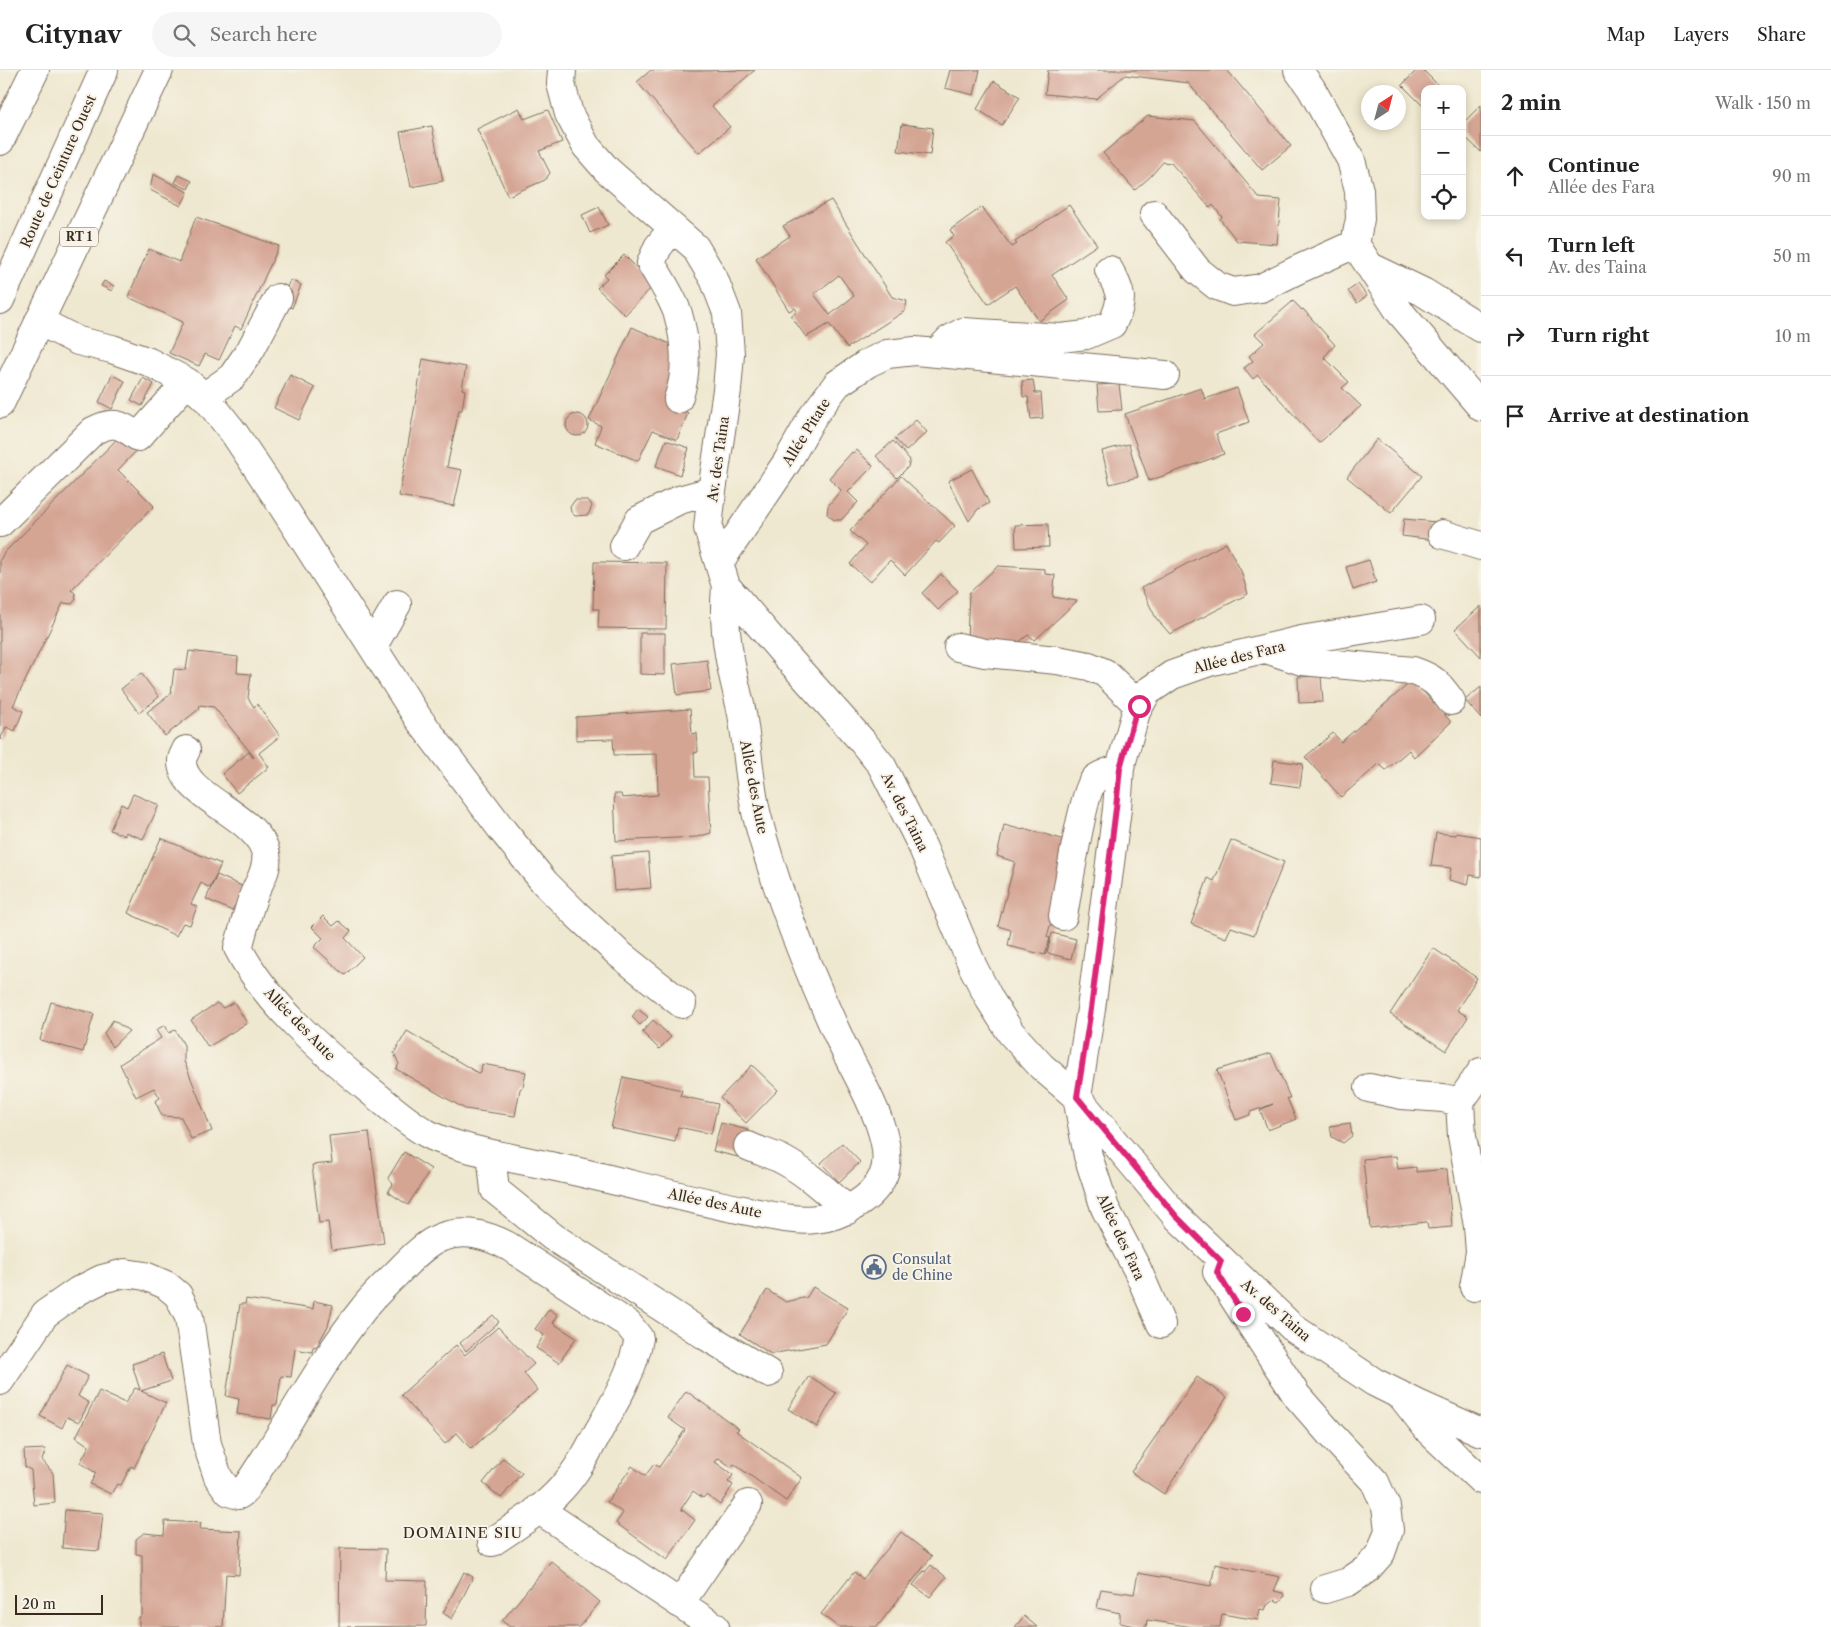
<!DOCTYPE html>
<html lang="en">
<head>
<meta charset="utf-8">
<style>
	body { margin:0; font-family:"Libre Caslon Text",serif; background:#f6f6f6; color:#222 }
	.controls { position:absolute; right:15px; top:15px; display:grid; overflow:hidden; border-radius:10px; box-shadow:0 2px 8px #0003 }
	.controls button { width:45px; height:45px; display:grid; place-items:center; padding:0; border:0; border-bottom:1px solid #e0e0e0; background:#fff; color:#222; font:25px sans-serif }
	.compass { position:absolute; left:1361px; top:15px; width:45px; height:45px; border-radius:50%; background:#fff; box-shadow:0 2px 8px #0003; rotate:36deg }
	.scale { position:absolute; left:15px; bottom:12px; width:88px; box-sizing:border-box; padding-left:5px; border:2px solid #3b2a1e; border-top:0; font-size:14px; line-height:18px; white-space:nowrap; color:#3b2a1e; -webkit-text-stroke:4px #f7f3e8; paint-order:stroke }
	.stop { position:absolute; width:15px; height:15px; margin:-11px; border:4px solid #db2777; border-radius:50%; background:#fff }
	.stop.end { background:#db2777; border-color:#fff; box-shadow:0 1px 5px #0008 }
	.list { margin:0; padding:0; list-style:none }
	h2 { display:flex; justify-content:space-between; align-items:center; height:65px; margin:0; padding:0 20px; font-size:21px }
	h2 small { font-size:16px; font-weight:400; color:#767676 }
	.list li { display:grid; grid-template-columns:32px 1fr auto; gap:15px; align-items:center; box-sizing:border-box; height:80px; padding:0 20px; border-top:1px solid #e0e0e0 }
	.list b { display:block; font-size:19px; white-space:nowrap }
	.list p { margin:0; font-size:16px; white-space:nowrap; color:#767676 }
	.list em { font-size:16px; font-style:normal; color:#767676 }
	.icon { flex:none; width:28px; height:28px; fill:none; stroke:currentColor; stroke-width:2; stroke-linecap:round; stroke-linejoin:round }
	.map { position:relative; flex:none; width:1481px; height:1557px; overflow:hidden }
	header { display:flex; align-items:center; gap:30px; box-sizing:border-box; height:70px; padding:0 25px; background:#fff; border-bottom:1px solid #e0e0e0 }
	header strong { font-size:24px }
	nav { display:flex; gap:28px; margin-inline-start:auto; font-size:18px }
	.search { width:350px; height:45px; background:#f6f6f6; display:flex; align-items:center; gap:12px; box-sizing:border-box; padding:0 18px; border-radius:28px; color:#767676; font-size:19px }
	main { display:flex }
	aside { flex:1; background:#fff }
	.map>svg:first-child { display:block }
	.building { fill:#d5a594; fill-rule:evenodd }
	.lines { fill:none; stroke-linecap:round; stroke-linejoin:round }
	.minor-casing { stroke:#7a6c5c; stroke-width:30 }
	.major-casing { stroke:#7a6c5c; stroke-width:30 }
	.minor { stroke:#fff; stroke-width:28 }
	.major { stroke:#fff; stroke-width:28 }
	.route { stroke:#db2777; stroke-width:6 }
	.labels { text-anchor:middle; stroke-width:4; stroke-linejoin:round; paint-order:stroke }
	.shield { fill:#f7f3e8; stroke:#73665b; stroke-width:1 }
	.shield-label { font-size:12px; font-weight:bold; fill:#3b2a1e }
	.street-label { font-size:14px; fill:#3b2a1e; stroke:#f7f3e8 }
	.service-label { font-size:14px; fill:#4e5e75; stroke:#f7f3e8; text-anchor:start }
	.neighbourhood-label { font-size:15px; letter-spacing:1px; fill:#3b2a1e; stroke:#f7f3e8 }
</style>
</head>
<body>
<header>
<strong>Citynav</strong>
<div class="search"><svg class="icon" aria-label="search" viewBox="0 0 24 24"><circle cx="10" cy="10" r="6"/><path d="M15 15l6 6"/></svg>Search here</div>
<nav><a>Map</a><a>Layers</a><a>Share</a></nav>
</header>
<main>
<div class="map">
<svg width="1481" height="1557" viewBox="0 0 1481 1557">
	<rect width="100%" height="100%" fill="#f7f3e8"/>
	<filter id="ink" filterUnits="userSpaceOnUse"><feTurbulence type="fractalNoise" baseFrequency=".02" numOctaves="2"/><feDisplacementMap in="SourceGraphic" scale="10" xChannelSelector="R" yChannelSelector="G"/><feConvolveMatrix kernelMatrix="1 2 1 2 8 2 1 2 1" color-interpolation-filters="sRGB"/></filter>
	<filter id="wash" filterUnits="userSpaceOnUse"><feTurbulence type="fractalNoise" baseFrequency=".0096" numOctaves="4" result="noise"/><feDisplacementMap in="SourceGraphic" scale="20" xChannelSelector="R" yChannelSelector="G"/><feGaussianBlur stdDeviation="1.12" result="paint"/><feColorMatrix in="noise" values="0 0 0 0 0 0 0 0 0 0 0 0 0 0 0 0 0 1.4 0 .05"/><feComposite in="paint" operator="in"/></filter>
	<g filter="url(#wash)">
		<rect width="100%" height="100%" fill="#efe8d0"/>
		<g id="blocks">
			<!-- building -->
			<path class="building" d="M651,0l44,1 60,-1 -43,36 18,21 -31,26 -62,-71z
				M950,0h30l-6,25 -29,-7z
				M1048,0h179l64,76 -29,24 -74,-87 -63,-8 -29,24 -51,-5z
				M1417,0h6l19,19h-17v19l-23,-23z
				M994,11l26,16 -18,28 -25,-16z
				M1481,35v47l-19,-18v-10z
				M519,38l5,11 24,-9 14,32 -23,9 11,22 -5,7 -37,16 -31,-67z
				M1148,46l47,5 64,77 22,2 -4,44 -40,-3 -17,-22 2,-2 -9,-12 -3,3 -39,-45 -8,-1 -13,15 -15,13 -32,-37z
				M902,54l31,4 -3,27 -32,-4z
				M432,56l11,55 -32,6 -11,-55z
				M153,104l35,18 -7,14 -31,-16z
				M179,105l13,6 -4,8 -13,-6z
				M831,130l61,97 15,4 -2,10 -58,37 -18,-24 -23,13 -15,-21 6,-5 -2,-3 -6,3 -33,-53 34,-22 -7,-10zM839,205l15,21 -24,19 -16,-21z
				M1069,135l28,40 -45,30 17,25 -30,21 -24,-35 -27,18 -43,-62 9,-6 -4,-6 32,-23 30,40 5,-3 -2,-2z
				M599,137l9,18 -18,8 -8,-18z
				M196,147l83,29 -38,83 -6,-3 -16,34 -14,-6 -6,12 -30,-13 14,-31 -55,-25 21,-48 30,13z
				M624,185l30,30 -29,30 -28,-27 10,-10 -3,-3z
				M290,210l11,5 -9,23 -11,-5z
				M104,211l10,5 -2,5 -11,-5z
				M1358,214l9,12 -10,7 -9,-12z
				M1293,231l9,9 1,-1 32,36 -11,12 25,25 -7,6 19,18 -42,37 -61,-68 -5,4 -9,-11 9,-7 -4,-5 15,-13 -9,-9z
				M632,257l49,22 -15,54 22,10 -11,27 -24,-10 -15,31 -43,-18 6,-17 -12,-6z
				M423,289l43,8 -4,22 3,1 -3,20h-3l-12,57 15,3 -8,36 -55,-10z
				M112,305l13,6 -13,28 -13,-7z
				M290,305l25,13 -16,32 -25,-12z
				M143,308l11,6 -12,22 -11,-6z
				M1033,310l2,13h6l2,25 -12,1 -3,-22h-5l-1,-16z
				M1119,314l3,26 -23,1 -2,-26z
				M1201,318l4,11 32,-11 12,34 -33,12 8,20 -75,27 -24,-67z
				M566 355a11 11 0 1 1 22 0a11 11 0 1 1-22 0Z
				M916,350l11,12 -21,19 -11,-12z
				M122,364l16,15 -20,21 36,36 -83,84 4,3 1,6 -4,5 -9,-1 -50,103 10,5 -8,20 -9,-4 -6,13v-180l4,-7z
				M1377,369l45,37 -31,37 -44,-36z
				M666,370l23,8 -9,27 -24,-9z
				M893,371l17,19 -2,7 -11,11 -21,-22z
				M1129,374l9,33 -28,7 -8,-33z
				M857,380l16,16 -25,26 10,10 -17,18h-7l-7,-6 1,-8 13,-16 -12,-12 23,-26 1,1z
				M972,399l17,34 -12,7 -8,11 -21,-40z
				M901,406l54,50 -16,17 -3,-2 -31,34 -15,-15 -20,22 -20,-18 16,-19 -16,-14z
				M575,430h11l4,2 2,4 -4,9 -13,1 -4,-4 -1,-5z
				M1404,449l33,3 -3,18 -32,-4z
				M1048,454l1,23 -33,1 -1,-23z
				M1226,473l15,28 7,23 -78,40 -14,-16 -15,-30z
				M1369,490l7,22 -23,8 -7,-23z
				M594,492l73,1 -1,66 -68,-1 1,-19h-6z
				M998,496l47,3v5l10,1 -2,22 24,4 -42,39 -7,-5 -10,8 -51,-3 2,-47z
				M941,504l17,17 -20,19 -16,-17z
				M1481,536v51l-26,-28z
				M640,563h25v42l-25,-1z
				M189,581l49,6 -1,16 14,1 -3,24 6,9 3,-3 23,32 -21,17 10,14 -32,26 -15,-19 27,-22 4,6 1,-1 -40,-50 -14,-2 -1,4 -34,27 -18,-24 24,-18 3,-25 12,1z
				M707,590l4,31 -34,4 -4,-31z
				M141,603l18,24 -20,16 -18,-24z
				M1321,606l2,26 -24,1 -1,-26z
				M1413,610l38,42 -37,35 -5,-7 -23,20 -7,-6 -38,33 -36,-40 28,-24 8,9z
				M1481,617v32l-16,-19z
				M690,639l2,25 5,-1 1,19 -4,1 1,24h13l3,56 -14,4 -81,4 -2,-47h7l1,4 36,-3 -1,-41 -43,1 -1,-16 -37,1v-23z
				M1274,690l29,4 -3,23 -29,-4z
				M133,724l26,11 -16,34 -18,-7v4l-15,-6 11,-26 6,3z
				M1004,755l19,5v-2l49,14 -25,95 3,1 -5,17 -37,-9 3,-16 -13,-4 17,-64 -18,-6z
				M1436,763l20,2v-2l25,4v40l-11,-2 -2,10 -19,-5 2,-12 -20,-2z
				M161,768l60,26 -11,24 -9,-5 -10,21 6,3 -7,18 -7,-2 -7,13 -48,-23z
				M1231,770l53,22 -30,73 -23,-8 -5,11 -35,-14 17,-46 6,3z
				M648,783l3,35 -37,3 -3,-35z
				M217,805l27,12 -12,24 -26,-12z
				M323,846l10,10 6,-5 12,10 -6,7 18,19 -18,18 -31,-28 9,-9 -11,-11z
				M1052,863l24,6 -5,20 -24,-6z
				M1433,878l44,30 -20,32 11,7 -22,34 -56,-37z
				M51,932l43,12 -11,38 -43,-12z
				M234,932l13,21 -39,24 -17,-27 26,-17 6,5z
				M638,939l10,8 -8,8 -8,-8z
				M113,950l16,11 -17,16 -8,-14z
				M653,950l18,17 -12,12 -17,-17z
				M165,955l4,8 6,-3 9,15v16l28,70 -21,8 -10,-22 -19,-1 -7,-15 5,-3 -6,-10 -18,9 -16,-33 41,-26 -5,-8z
				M407,961l71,42 3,-1 1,-8 44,8 -3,15 -3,2 -5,27 -50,-7 -69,-40 3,-5 -5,-11z
				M1271,983l19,45h-3l9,21 -28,11 -8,-20 13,-6 -23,8v3l-14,5 -19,-50z
				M752,995l26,25 -32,33 -26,-25z
				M623,1007l59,13 -2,6 38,8 -7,30 -33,-7 -3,15 -64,-14z
				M721,1053l27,7 -6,28 -29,-7z
				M1350,1053l2,13 -9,7 -11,-6 -2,-11z
				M369,1062l15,111 -52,7 -4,-28 -9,1 -7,-58 20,-2 -3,-27z
				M842,1073l18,19 -21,20 -18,-19z
				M404,1082l27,17 -23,36 -20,-13 5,-8 -5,-6z
				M1396,1086l2,13 18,-2v5l31,-3 5,58 -24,2 -1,-7 -57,6 -7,-69z
				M813,1217l35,21 -22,36 -55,10 -31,-20 27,-44 19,12 21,-5z
				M246,1229l67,10 1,-8 19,4 -5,21 -11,20 -4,1 -1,5 -17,-3 -4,28 -10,-1 -4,29h-4l-2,14 -34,-5 2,-15 -13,-3 14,-92h5z
				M549,1239l9,6 -5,8 23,15 -17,25 -23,-15 8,-13 -9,-6z
				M493,1245l6,7 -33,29 -6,-8z
				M498,1257l36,37 -10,9 13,17 -66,59 -14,-16 -12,11 -44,-49 55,-50 9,10z
				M162,1284l9,27 -30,10 25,12 -32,65 -3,-2 -10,19 -4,-1 -6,10 -21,-10 6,-11 -16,-10 9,-17 -13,-9 23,-46 26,12 10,-15 5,2 -8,-26z
				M67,1295l21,11 -10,20 11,7 -10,19 -12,-5 -5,11 -22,-12z
				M809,1306l27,17 -19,34 -29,-18z
				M1197,1307l30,20 -63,97 -33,-22z
				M686,1321l53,38 -3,2 66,47 -16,23 -52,-37 -3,3 -12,-9 -4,4 18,13 -5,7 5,3 -13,20 -14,-10 -3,3 -10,-7 -12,18 14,11 -28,40 -51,-37 7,-10 -16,-11 25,-36 13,10 9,-12 5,3 26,-37 -17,-12z
				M46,1379l-4,11 11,13 2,30 -21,2 -3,-35 -6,-3 -1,-17z
				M503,1388l19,15 -21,25 -18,-15z
				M65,1440l38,3 -4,38 -37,-3z
				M165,1451l36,2 -1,6 41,2 -2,44 -13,-1 -3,53h-84v-10l3,-2v-60l-6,-1v-15l8,-6 20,2z
				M901,1462l31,24 -55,71h-39l-17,-13 33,-42 9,7z
				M340,1478l46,1 -1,31 42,1 -1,45 -87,1z
				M551,1491l49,41 -21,25h-69l-8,-6z
				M1215,1494l65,13 -6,14 9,2 1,4 -5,5 -5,-2 -7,5 -2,5 -5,-1 -2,11 -36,-6 -2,13h-27l-46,-7 -1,7h-6l-20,-4v-10l-23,-5 4,-19 33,5 4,-21 73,13z
				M931,1495l15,12 -16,20 -17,-12 11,-14 1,1z
				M464,1502l9,5 -21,42 -9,-6z
				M1024,1546l13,11h-22z"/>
		</g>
	</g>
	<g filter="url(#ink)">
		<use href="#blocks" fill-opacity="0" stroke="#7a6c5c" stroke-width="1"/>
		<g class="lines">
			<!-- minor casing -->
			<g class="minor-casing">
				<path id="minor" d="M562,0l-1,14 8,30 17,32 21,24 88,77 19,32 13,34 3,41 -3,36 -15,101 -4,37 18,58 60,70 76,85 20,25 41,82 50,119 17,33 21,33 31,34 35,30 99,119 117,112 81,54 44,22 63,28
					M1298,0l13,18 40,72 8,30 1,29 -5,25 44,67 82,96
					M0,71l35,-71
					M1154,144l43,56 20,16 16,6 28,-4 36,-18 58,-26
					M673,158l-15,19 -7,16c9,16 21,33 27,51 8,27 10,59 0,85
					M1371,197l52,25 58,36
					M39,251l39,20 34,8 37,13 38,20 20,17 27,34 42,63 142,222 85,113 42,52 30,30 43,40 64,51
					M936,283l13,-13 14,-8 98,6 25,-3 26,-11c12,-25 10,-30 -3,-54
					M204,327l28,-20 19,-28 27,-51
					M0,453l93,-92c20,-11 28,-7 45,6l49,-55
					M1442,464l39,12
					M624,476l15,-26 40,-20 33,-9
					M719,493l68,-101 26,-46 24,-32 31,-21 19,-9 28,-3 44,4 206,20
					M373,576l24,-42
					M958,577l27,6 72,7 32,6 16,7 34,33
					M1266,579l36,12 111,10c21,7 25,12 38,30
					M186,680c-1,3 -4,7 -4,10 -2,37 77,55 84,94 3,15 -8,29 -13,43 -6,17 -10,34 -15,51 27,53 84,103 130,141 19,15 38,33 60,45 12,7 26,10 39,14 35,9 71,15 107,23 58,13 116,29 174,40 22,4 46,11 68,8 26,-3 56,-19 67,-43 16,-35 -27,-101 -42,-134 -34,-73 -64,-147 -84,-226 -8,-33 -9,-68 -15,-102 -4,-20 -10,-40 -13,-60 -4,-23 -5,-45 -3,-68
					M1063,846c4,-22 20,-126 32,-137 6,-5 17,-8 25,-11
					M1369,1018l33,7 41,3 17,4
					M748,1076c11,5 22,8 33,13 25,13 46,33 67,51
					M491,1084l4,36 58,47 153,99 62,37
					M1218,1199l-1,3 80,124 35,40 43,46 11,25 3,23 -8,23 -14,16 -19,13 -23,7
					M1474,1217l6,-35 -2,-26 -16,-90 -2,-34 21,-30
					M1161,1254l-24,-55 -32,-61 -17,-52 -11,-59 14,-88 26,-200 3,-41 16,-56 11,-20 25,-17 37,-13 92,-22 120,-20
					M0,1311l45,-67 33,-23 24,-12 23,-6 20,3 21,9 12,10 11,22 18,127 11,33 11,15 10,3 4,-3c42,-60 75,-127 121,-184 9,-12 21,-23 31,-33 13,-13 30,-32 47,-38 24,-8 45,-2 66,9l120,78 11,14c-6,34 -24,64 -41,94 -10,19 -21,40 -37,57 -19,21 -45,37 -69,53
					M1404,1329l26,33 51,48
					M538,1439l177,118
					M680,1533l68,-99"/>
			</g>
			<!-- major casing -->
			<g class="major-casing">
				<path id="major" d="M0,230l104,-230
					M0,334l159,-334"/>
			</g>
			<!-- minor -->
			<use href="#minor" class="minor"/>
			<!-- major -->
			<use href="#major" class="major"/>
		</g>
	</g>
	<g class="lines" filter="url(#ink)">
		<!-- route -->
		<path class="route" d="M1139,636l-3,6 -16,56 -4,40 -25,201 -14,88 99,119 45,45 -4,11 26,42"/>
	</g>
	<!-- icons -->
	<defs>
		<g id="civic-ring" transform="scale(1.25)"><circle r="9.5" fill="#f7f3e8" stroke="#5c6f8a" stroke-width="1.5"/><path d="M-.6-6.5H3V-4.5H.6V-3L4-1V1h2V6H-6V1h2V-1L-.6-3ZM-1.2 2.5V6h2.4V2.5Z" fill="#5c6f8a"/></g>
	</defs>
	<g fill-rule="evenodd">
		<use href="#civic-ring" x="874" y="1197"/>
	</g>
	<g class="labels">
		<!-- shield labels -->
		<rect class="shield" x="60" y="157.5" width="38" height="19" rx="4"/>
		<g class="shield-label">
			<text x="79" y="171">RT 1</text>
		</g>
		<!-- street labels -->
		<g class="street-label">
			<text transform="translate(58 101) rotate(-66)" y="5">Route de Ceinture Ouest</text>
			<text transform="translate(806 362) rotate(-58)" y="5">Allée Pitate</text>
			<text transform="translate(718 389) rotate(-82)" y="5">Av. des Taina</text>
			<text transform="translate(1239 587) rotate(-14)" y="5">Allée des Fara</text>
			<text transform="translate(754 717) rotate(79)" y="5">Allée des Aute</text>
			<text transform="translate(905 742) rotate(63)" y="5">Av. des Taina</text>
			<text transform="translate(300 954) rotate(46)" y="5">Allée des Aute</text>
			<text transform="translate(715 1133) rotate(12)" y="5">Allée des Aute</text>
			<text transform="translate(1121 1167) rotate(65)" y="5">Allée des Fara</text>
			<text transform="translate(1276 1240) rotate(41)" y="5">Av. des Taina</text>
		</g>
		<!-- service labels -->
		<g class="service-label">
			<text x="892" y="1194">Consulat<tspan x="892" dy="16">de Chine</tspan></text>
		</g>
		<!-- neighbourhood labels -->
		<g class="neighbourhood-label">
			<text x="463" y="1468">DOMAINE SIU</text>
		</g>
	</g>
</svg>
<div class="controls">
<button>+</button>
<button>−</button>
<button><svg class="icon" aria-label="locate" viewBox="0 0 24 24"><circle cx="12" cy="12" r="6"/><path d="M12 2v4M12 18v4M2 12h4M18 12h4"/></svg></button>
</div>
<svg class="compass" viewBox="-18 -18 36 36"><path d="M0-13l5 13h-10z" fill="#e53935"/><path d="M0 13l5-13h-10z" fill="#767676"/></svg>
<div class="scale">20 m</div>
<div class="stop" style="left:1139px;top:636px"></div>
<div class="stop end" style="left:1243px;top:1244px"></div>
</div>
<aside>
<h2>2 min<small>Walk · 150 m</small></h2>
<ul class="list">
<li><svg class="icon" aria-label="ahead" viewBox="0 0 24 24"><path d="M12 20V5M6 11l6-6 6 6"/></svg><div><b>Continue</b><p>Allée des Fara</p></div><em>90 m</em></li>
<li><svg class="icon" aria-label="left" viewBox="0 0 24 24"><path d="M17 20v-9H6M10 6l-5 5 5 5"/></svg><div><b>Turn left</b><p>Av. des Taina</p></div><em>50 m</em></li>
<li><svg class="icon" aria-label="right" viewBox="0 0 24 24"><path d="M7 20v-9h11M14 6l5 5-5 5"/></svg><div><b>Turn right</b></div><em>10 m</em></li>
<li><svg class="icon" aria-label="arrive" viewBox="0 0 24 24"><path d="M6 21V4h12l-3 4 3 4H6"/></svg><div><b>Arrive at destination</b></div></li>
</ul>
</aside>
</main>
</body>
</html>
